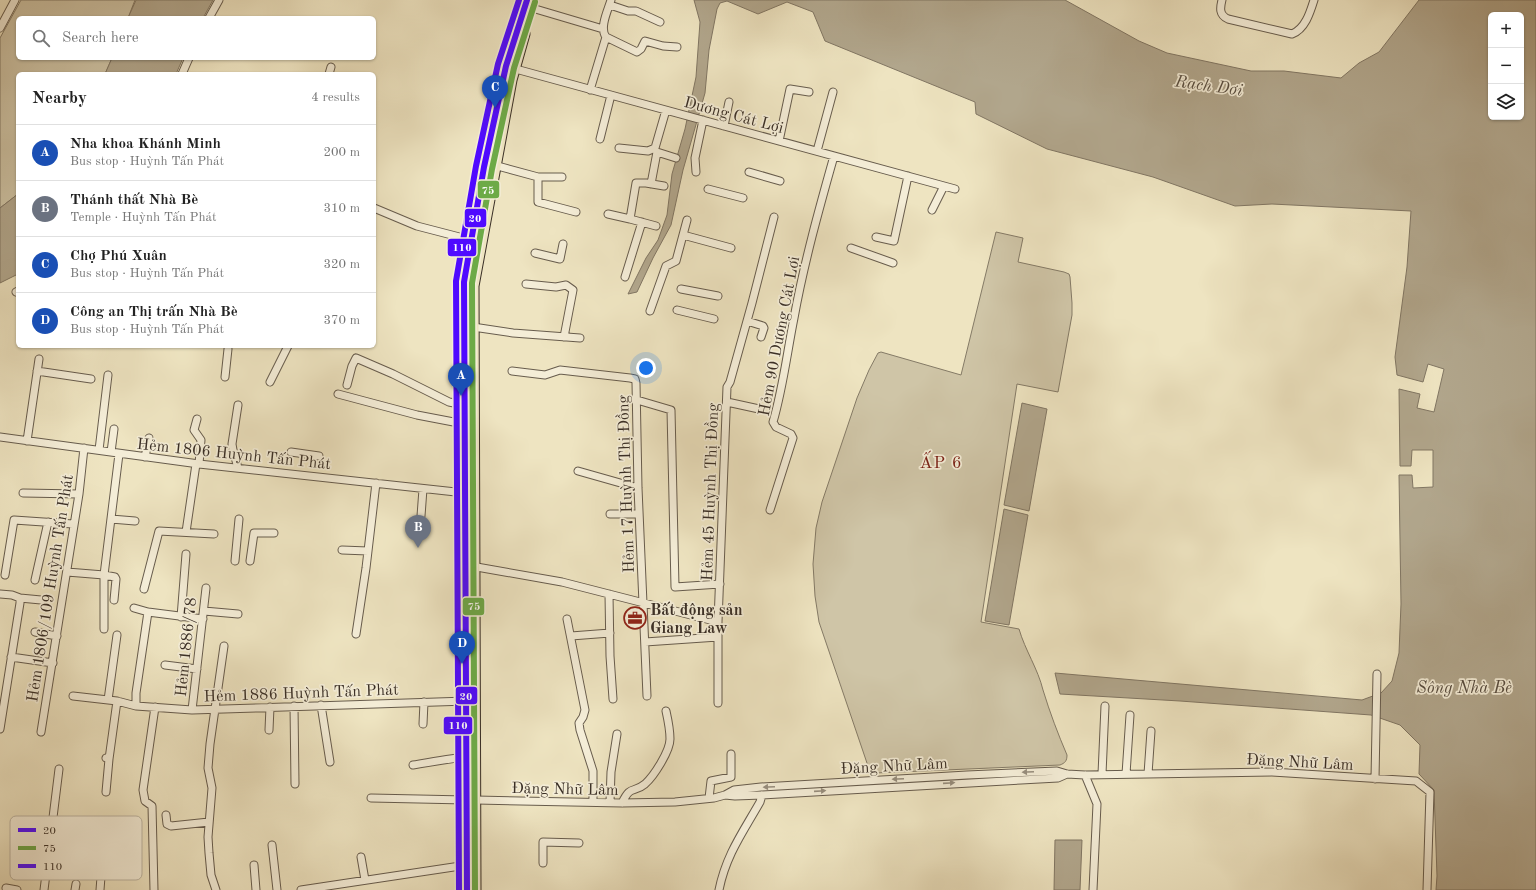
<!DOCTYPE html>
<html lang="en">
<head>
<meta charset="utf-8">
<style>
	body { margin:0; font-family:"Old Standard TT",serif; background:#f2f2f2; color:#222 }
	.controls { position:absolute; right:12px; top:12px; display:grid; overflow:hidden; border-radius:6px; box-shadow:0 1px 3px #0004 }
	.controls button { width:36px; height:36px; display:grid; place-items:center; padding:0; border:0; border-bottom:1px solid #e0e0e0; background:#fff; color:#222; font:20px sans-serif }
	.you { position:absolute; left:646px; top:368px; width:14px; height:14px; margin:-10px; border:3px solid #fff; border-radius:50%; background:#1a73e8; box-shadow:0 0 0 6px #1a73e833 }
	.badge { display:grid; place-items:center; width:26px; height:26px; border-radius:50%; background:#111827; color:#fff; font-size:13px; font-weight:700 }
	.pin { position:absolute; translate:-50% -33px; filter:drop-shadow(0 1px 2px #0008) }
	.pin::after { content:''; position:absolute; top:21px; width:14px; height:12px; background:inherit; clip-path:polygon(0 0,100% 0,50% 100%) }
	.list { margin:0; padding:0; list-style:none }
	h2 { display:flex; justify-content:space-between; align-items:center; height:52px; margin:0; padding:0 16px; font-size:17px }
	h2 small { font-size:13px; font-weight:400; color:#767676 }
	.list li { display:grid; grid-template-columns:26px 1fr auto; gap:12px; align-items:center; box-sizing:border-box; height:56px; padding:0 16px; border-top:1px solid #e0e0e0 }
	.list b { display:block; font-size:15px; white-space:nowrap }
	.list p { margin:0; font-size:13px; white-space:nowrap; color:#767676 }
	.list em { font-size:13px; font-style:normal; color:#767676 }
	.icon { flex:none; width:22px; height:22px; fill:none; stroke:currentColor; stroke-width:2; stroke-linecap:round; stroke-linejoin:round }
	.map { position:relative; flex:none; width:1536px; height:890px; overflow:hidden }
	.search { position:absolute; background:#fff; box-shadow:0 1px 3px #0004; left:16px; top:16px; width:360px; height:44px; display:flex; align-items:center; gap:10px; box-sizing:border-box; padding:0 14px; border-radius:6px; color:#767676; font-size:15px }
	.panel { position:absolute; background:#fff; box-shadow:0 1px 3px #0004; left:16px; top:72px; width:360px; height:276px; border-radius:6px }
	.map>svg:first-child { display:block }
	.green { fill:#cfc5a7; stroke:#847a66 }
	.water { fill:#b1a68c; stroke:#817663; fill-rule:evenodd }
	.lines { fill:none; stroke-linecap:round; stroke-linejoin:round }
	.street-casing { stroke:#675c4d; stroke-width:9 }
	.primary-casing { stroke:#3a2f26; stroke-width:13 }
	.street { stroke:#f4edd7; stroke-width:7 }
	.primary { stroke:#eee4c1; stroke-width:11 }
	.bus-1-casing { stroke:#f4edd7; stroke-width:9 }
	.bus-2-casing { stroke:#f4edd7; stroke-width:9 }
	.bus-3-casing { stroke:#f4edd7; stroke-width:9 }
	.bus-1 { stroke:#4f0aff; stroke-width:6 }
	.bus-2 { stroke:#6daa47; stroke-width:6 }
	.bus-3 { stroke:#4f0aff; stroke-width:6 }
	.oneway { fill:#978e7e }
	.labels { text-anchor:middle; stroke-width:3.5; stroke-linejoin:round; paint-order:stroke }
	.street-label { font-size:16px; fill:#3a2f26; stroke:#f4edd7 }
	.poi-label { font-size:16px; font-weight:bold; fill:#3a2f26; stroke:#f4edd7; text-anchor:start }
	.water-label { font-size:17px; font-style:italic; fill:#584d40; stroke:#f4edd7 }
	.neighbourhood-label { font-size:17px; letter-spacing:1px; fill:#7a1f14; stroke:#f4edd7 }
	.key { fill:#f4edd7; stroke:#bcb4a2; stroke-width:1 }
	.key-label { font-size:11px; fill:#3a2f26 }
	.line-badge { stroke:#f4edd7; stroke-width:1.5 }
	.badge-label { font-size:11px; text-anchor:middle; font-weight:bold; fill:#fff }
</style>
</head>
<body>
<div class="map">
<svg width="1536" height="890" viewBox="0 0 1536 890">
	<rect width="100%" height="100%" fill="#eee4c1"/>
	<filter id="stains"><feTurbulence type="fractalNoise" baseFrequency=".005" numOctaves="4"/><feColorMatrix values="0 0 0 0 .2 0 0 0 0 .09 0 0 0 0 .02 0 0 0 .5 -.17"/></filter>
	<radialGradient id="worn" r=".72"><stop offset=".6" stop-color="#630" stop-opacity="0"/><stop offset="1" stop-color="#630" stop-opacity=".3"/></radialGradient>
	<!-- green -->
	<path class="green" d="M21,0h114l-7,18h-110v40h94l-7,16h-87v120l-18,14v-170z
		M996,232l27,6 -5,24 46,10 5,2 1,3 2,26v12l-14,77 -41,-8 -36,238 38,7c6,21 19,40 24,61 7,23 15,44 24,65 0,6 -2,8 -7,10l-184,8 -8,-7 -49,-144 -4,-26 -2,-32 3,-36 6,-26 35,-104 12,-28 9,-17 3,-1 80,23z"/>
	<!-- water -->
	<path class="water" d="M136,0h77l-10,18h-75z
		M694,0h371l74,41 28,12 84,18h33l57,7 18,-15 20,-11 40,-52h117v890h-100l1,-14 -3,-86 -15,-16 1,-29 -20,-20 -29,-10 -191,-14 -120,-7 -5,-21 307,27 19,-7 11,-12 7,-28 2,-49 -2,-129h13l1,13 20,-1v-37h-21l-1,16h-11l-1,-77 21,5 -3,14 17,4 10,-43 -16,-5 -5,18 -26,-7 -2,-18 12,-90 4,-56 -139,-7 -37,2 -82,-29 -106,-28 -71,-35 -1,-12 -150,-61 -12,-29 -26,-10 -29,12 -31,-13 -7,2 -3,6 -8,41 -4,43 -22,77 -12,55 -18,33 -16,34 -9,2 18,-36 12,-18 9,-25 5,-41 13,-45 11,-52 4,-55zM1491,15h30v102h-30z
		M112,58h71l-7,16h-71z
		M18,194v80l-18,9v-75z
		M1022,403l25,6 -18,102 -25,-6z
		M1004,509l24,6 -19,110 -24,-4z
		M1055,840h27l-2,50h-26z"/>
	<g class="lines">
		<!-- street casing -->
		<g class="street-casing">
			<path id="street" d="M1222,0c-2,8 -3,15 6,19l64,15c13,-5 18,-21 22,-34
				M610,5l18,6h8l24,11
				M532,8l71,21
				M209,18l10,-18
				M0,28l15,-28
				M606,37l31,15 4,-3 4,-8 18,5 14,1
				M512,68l443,121
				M182,74l7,-16
				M329,74l2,-7
				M590,90l16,-53c-7,-9 2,-27 5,-37
				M724,126l5,-24
				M600,139l11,-44
				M779,141l11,-52 19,3
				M619,148l29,3 7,-3 11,-38
				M817,151l16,-59
				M494,165l44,12v25l38,10
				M696,172l-1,-14 8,-38
				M749,172l31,9
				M538,177h24
				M651,184l6,-32 19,6
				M708,189l35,9
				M374,208l43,18 54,14
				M932,210l12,-24
				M608,214l22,5 26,7
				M630,219l6,-36h10l18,3
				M683,235l48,13
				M876,237l18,4 14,-65
				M851,248l42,15
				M535,253l25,6 3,-15
				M625,277l17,-55
				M526,284l30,3 10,-2 7,5 -9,47
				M681,289l37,7
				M16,292l2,-1
				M677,310l37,9
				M650,311l16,-45 10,-5 11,-41
				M747,321l16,5 1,2 -3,9
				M473,327l40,6 67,5
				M37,371l54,8
				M512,371l33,4 15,-5 70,8 5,1 1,4 2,105 9,208
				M225,377l3,-28
				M270,382l18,-36
				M347,385l5,-19 4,-8 37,16 56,28 15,3
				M338,394l79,21 47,9
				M637,400l34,10 4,177 45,-3
				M727,402l32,7
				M197,419l-3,11 7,10 -2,24
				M0,437l199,27 266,29
				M27,441l12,-82
				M99,450l9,-75
				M111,452l3,-23
				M291,452l28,4
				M145,457l4,-19
				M238,468l-5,-18 -1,-6 6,-39
				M578,471l60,17
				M23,493l56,1
				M770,510l23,-72 -2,-4 -15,-7 -3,-5c10,-34 14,-69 21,-104 10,-55 25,-109 40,-162
				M610,514h29
				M421,516l2,-27
				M111,519l24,2
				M186,532l10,-68
				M342,550l26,1
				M235,561l4,-42
				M250,561l4,-28h20
				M471,566l91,16 156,40
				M67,572l37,3 15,-121
				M5,575l9,-55 59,4
				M35,580l13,-58
				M144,589l15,-58 55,3
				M0,594l12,1 8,3v5l-20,126
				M609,594l1,62 3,43
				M20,598l21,2
				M134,608l14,4 55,7
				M204,611l34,3
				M181,617l5,-63
				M567,619l18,91 -2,7 -4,6 1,7 13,41v31
				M104,629v-54l11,2 1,2 -2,21
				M35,632l22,4
				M356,634l10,-66 10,-85
				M571,636l39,-3
				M645,642l73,-5
				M11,657l42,6
				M165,665l32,4
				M73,696l44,5 19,5 56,4 275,-9
				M108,700l9,-65
				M718,703v-81l9,-235 3,-5 22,-79 22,-86
				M321,705l9,57
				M136,706v-13l12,-81
				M294,706l1,78
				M192,710l14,-122
				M423,724l1,-22
				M269,730l1,-23
				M41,732l38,-238 5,-46
				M106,758l3,1 8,-58
				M413,765c18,-3 35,-6 53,-8
				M1102,774l3,-68
				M1126,774l4,-59
				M1148,774l3,-43
				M1085,775l12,29 -4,86
				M1375,779l2,-105
				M106,792l3,-33
				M725,795l10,1 27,-1 259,-15 37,-2 9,-4
				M371,798l95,2
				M709,798l2,-17 20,-4v-23
				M476,800l146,3 53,-1 39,-4 11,-3 9,-5 27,-3 206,-12 90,-4 10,3 18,1 187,-3 144,9 14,11 -3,98
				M610,802l1,-30 6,-38
				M622,803c9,-19 11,-9 23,-19 9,-8 25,-33 25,-45 0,-9 -2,-19 -4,-28
				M166,815l1,9 4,2 38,-4
				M272,845l5,45
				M361,857l4,23
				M543,863v-21l36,1
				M254,865l2,25
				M6,888l11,2
				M44,890l15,-121
				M75,890l1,-6
				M100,890l3,-40
				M154,890l-2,-84 -7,-5 -2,-11 12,-83
				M216,890l-5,-15 -2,-22 -1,-16 4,-49 -4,-20 2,-24 14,-98
				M301,890l166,-25
				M719,890c7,-35 24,-58 41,-88l2,-7"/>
		</g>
		<!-- primary casing -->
		<g class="primary-casing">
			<path id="primary" d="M467,890l-3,-608 20,-115 22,-101 21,-66
				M475,890l-2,-604 38,-206 13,-46"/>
		</g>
		<!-- street -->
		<use href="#street" class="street"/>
		<!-- primary -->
		<use href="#primary" class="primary"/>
		<!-- bus-1 casing -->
		<g class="bus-1-casing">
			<path id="bus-1" d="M467,890l-3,-608 20,-115 22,-101 21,-66"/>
		</g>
		<!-- bus-2 casing -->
		<g class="bus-2-casing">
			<path id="bus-2" d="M475,890l-3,-607 20,-114 22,-101 21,-66"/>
		</g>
		<!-- bus-3 casing -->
		<g class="bus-3-casing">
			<path id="bus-3" d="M459,890l-3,-609 20,-115 22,-102 21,-64"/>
		</g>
		<!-- bus-1 -->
		<use href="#bus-1" class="bus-1"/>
		<!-- bus-2 -->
		<use href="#bus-2" class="bus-2"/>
		<!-- bus-3 -->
		<use href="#bus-3" class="bus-3"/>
	</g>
	<!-- one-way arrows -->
	<defs><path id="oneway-solid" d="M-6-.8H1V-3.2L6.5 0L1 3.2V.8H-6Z"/></defs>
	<g class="oneway">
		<use href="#oneway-solid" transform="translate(1028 772) rotate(178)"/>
		<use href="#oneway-solid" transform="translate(898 779) rotate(177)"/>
		<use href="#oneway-solid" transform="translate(949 783) rotate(-4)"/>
		<use href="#oneway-solid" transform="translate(769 787) rotate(177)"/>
		<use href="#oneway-solid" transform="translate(820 791) rotate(-4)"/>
	</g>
	<!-- icons -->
	<defs>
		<g id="office-ring" transform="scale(1.15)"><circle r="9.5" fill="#f4edd7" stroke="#8f2418" stroke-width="1.5"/><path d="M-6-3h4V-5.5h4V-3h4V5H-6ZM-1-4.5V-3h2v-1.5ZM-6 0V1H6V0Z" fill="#8f2418"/></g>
	</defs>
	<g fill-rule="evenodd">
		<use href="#office-ring" x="635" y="618"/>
	</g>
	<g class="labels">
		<!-- street labels -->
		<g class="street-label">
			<text transform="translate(734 114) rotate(15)" y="6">Dương Cát Lợi</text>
			<text transform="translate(778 336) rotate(-79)" y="6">Hẻm 90 Dương Cát Lợi</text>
			<text transform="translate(234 453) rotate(6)" y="6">Hẻm 1806 Huỳnh Tấn Phát</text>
			<text transform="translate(625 484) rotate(-92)" y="6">Hẻm 17 Huỳnh Thị Đồng</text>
			<text transform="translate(709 492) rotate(-88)" y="6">Hẻm 45 Huỳnh Thị Đồng</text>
			<text transform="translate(49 588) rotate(-81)" y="6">Hẻm 1806/109 Huỳnh Tấn Phát</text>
			<text transform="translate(185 647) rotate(-84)" y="6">Hẻm 1886/78</text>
			<text transform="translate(301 692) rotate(-2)" y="6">Hẻm 1886 Huỳnh Tấn Phát</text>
			<text transform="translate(1300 761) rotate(3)" y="6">Đặng Nhữ Lâm</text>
			<text transform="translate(894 765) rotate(-3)" y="6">Đặng Nhữ Lâm</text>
			<text transform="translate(565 788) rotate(1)" y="6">Đặng Nhữ Lâm</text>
		</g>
		<!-- poi labels -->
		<g class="poi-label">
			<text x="650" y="615">Bất động sản<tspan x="650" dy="18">Giang Law</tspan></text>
		</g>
		<!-- water labels -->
		<g class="water-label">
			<text transform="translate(1209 85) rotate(8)" y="6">Rạch Dơi</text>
			<text x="1464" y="693">Sông Nhà Bè</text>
		</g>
		<!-- neighbourhood labels -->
		<g class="neighbourhood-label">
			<text x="941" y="468">ẤP 6</text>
		</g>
	</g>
	<!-- legend -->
	<rect x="10" y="816" width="132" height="64" rx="6" class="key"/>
	<rect x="18" y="828" width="18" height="4" fill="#4f0aff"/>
	<rect x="18" y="846" width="18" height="4" fill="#6daa47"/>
	<rect x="18" y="864" width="18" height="4" fill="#4f0aff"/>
	<g class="key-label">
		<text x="43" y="834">20</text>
		<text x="43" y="852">75</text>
		<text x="43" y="870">110</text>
	</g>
	<g class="line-badge">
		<rect x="477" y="180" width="23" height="19" rx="4" fill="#6daa47"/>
		<rect x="464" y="208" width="23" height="20" rx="4" fill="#4f0aff"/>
		<rect x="447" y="238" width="30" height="19" rx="4" fill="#4f0aff"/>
		<rect x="462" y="597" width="23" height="19" rx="4" fill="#6daa47"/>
		<rect x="455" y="686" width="23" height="19" rx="4" fill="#4f0aff"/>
		<rect x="443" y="716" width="30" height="19" rx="4" fill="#4f0aff"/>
	</g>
	<g class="badge-label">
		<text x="488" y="194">75</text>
		<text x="475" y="222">20</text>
		<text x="462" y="251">110</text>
		<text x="474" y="610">75</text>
		<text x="466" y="700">20</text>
		<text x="458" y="729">110</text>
	</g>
	<rect width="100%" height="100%" filter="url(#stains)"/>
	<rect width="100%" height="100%" fill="url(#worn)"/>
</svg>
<div class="controls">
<button>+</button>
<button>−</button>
<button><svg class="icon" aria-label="layers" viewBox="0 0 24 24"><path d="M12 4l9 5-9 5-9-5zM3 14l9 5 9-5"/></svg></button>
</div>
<div class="you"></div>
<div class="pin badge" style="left:461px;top:396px;background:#1a4fb4">A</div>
<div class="pin badge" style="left:418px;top:548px;background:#6b7280">B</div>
<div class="pin badge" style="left:495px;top:108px;background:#1a4fb4">C</div>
<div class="pin badge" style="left:462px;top:664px;background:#1a4fb4">D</div>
<div class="search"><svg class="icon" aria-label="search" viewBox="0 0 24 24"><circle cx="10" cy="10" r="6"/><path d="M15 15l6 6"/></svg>Search here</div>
<section class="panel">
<h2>Nearby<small>4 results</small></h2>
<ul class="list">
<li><span class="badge" style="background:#1a4fb4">A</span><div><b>Nha khoa Khánh Minh</b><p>Bus stop · Huỳnh Tấn Phát</p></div><em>200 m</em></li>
<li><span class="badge" style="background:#6b7280">B</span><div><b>Thánh thất Nhà Bè</b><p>Temple · Huỳnh Tấn Phát</p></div><em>310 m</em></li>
<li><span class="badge" style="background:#1a4fb4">C</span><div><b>Chợ Phú Xuân</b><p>Bus stop · Huỳnh Tấn Phát</p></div><em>320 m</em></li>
<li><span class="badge" style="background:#1a4fb4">D</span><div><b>Công an Thị trấn Nhà Bè</b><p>Bus stop · Huỳnh Tấn Phát</p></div><em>370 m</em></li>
</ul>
</section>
</div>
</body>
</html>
